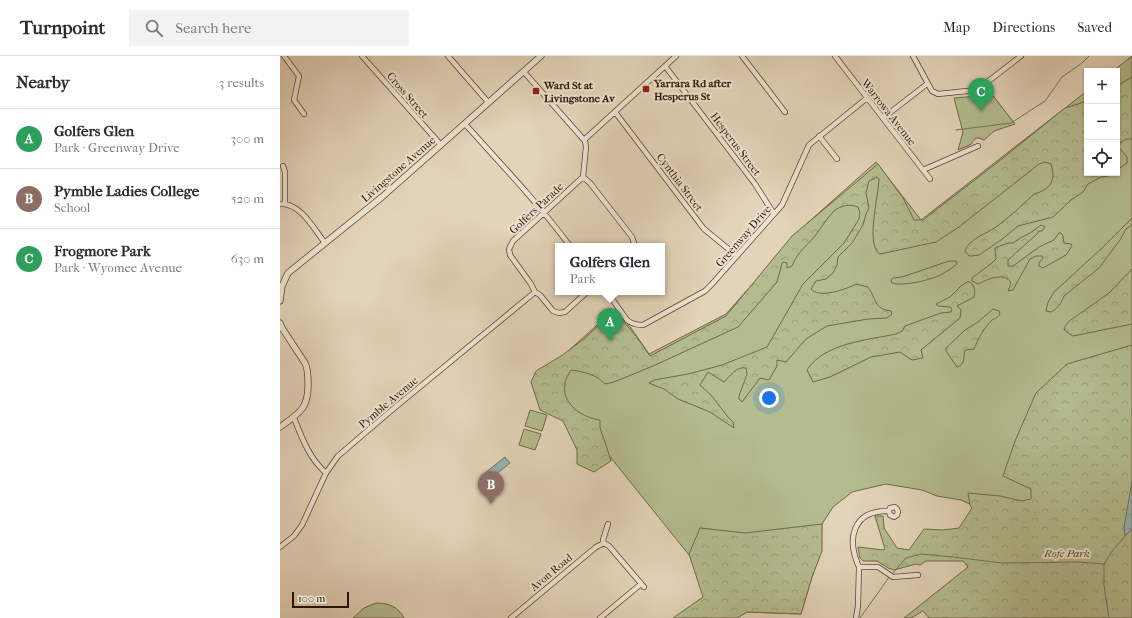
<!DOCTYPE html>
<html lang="en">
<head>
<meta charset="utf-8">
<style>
	body { margin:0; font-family:"IM FELL French Canon",serif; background:#f2f2f3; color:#2b2b33 }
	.controls { position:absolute; right:12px; top:12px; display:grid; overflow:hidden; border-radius:0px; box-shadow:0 1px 3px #0004 }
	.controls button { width:36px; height:36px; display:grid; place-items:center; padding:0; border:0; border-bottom:1px solid #e1e1e2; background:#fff; color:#2b2b33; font:20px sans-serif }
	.scale { position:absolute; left:12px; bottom:10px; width:57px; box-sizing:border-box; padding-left:4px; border:2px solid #2d1500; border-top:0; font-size:11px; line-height:14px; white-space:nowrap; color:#2d1500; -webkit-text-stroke:3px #ede2d1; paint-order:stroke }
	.you { position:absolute; left:489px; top:342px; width:14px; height:14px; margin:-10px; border:3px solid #fff; border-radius:50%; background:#1a73e8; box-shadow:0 0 0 6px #1a73e833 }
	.badge { display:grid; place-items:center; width:26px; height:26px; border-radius:50%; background:#0f766e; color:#fff; font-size:13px; font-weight:700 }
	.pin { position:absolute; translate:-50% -33px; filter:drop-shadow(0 1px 2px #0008) }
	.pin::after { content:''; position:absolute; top:21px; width:14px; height:12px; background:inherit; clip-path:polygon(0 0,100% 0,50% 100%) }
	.popup { position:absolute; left:275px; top:187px; width:110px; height:52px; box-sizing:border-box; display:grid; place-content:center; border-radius:0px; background:#fff; filter:drop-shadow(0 1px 3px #0005); font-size:13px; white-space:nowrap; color:#7c7c81 }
	.popup b { font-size:15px; color:#2b2b33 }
	.popup::after { content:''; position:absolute; left:50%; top:100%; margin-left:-8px; border:8px solid transparent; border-top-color:#fff }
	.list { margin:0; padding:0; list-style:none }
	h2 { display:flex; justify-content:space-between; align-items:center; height:52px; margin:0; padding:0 16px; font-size:17px }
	h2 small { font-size:13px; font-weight:400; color:#7c7c81 }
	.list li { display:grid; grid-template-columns:26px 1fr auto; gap:12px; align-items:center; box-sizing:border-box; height:60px; padding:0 16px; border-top:1px solid #e1e1e2 }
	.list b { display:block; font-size:15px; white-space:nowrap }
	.list p { margin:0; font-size:13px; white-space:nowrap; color:#7c7c81 }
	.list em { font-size:13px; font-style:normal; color:#7c7c81 }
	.icon { flex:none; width:22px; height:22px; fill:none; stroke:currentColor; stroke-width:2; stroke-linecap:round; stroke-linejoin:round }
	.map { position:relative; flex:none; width:852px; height:562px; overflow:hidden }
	header { display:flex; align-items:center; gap:24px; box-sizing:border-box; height:56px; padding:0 20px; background:#fff; border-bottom:1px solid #e1e1e2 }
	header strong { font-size:19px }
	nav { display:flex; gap:22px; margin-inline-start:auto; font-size:14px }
	.search { width:280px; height:36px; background:#f2f2f3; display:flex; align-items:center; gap:10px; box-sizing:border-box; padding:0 14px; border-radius:0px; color:#7c7c81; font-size:15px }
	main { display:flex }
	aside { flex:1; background:#fff }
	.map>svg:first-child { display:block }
	.green { fill:#b4bc8f; stroke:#706848 }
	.forest { fill:url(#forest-crowns); stroke:#706848 }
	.water { fill:url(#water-ripples); stroke:#6c766b }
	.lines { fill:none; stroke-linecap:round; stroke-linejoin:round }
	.stream { stroke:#6c766b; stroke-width:1 }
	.minor-casing { stroke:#5a442e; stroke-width:6 }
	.tertiary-casing { stroke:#5a442e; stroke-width:7 }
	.minor { stroke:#ede2d1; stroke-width:4.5 }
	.tertiary { stroke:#ede2d1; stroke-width:5.5 }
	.poi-dot { fill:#8f2418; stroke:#ede2d1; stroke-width:1.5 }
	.labels { text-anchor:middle; stroke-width:4; stroke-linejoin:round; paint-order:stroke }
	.poi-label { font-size:11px; font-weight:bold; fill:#2d1500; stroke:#ede2d1; text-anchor:start }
	.street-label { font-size:11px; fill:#2d1500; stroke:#ede2d1 }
	.park-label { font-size:11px; font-style:italic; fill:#56472b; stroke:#ede2d1 }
</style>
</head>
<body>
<header>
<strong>Turnpoint</strong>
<div class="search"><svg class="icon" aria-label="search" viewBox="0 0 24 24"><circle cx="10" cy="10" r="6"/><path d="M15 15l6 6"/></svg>Search here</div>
<nav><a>Map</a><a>Directions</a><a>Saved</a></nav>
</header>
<main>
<aside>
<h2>Nearby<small>3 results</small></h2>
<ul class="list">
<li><span class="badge" style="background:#2e9e5b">A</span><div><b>Golfers Glen</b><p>Park · Greenway Drive</p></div><em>300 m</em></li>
<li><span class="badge" style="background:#8d6e63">B</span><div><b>Pymble Ladies College</b><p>School</p></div><em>520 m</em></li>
<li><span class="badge" style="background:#2e9e5b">C</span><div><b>Frogmore Park</b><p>Park · Wyomee Avenue</p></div><em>630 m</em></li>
</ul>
</aside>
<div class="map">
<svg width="852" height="562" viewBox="0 0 852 562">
	<defs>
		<pattern id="forest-crowns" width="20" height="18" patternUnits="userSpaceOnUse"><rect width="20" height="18" fill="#b4bc8f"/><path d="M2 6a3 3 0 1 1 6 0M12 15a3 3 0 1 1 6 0" fill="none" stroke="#9ba17a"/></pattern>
		<pattern id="water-ripples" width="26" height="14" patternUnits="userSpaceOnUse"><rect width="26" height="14" fill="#96b7b3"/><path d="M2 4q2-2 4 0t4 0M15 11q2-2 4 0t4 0" fill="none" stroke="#829c98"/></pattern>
	</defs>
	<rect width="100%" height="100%" fill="#e3d3b8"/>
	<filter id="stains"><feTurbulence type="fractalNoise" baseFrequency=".005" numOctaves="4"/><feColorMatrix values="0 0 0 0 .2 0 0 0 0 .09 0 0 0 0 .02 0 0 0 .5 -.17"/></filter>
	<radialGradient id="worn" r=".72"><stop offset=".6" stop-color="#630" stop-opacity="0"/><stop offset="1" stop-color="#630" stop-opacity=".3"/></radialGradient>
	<!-- green -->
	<path class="green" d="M852,0v448l-113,23 -58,-27 -24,-4 -15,-6 -36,-6 -34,8 -19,15 -11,17 -1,28 -9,25 -11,37 -54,-2 -10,6 -19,-27 -156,-194 -5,-36 58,-52 16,19 18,26 77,-40 77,-87 73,-65 45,58 166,-129v82h30v-102h-4z
		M707,32l28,36 -21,7 -10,9 -5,-2h-3l-6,7 -12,5 5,-18 -9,-34 24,-2z
		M250,354l17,5 -5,16 -17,-5z
		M244,373l17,5 -6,16 -16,-5z
		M96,547c13,0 22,4 28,15h-51l11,-10z"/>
	<!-- forest -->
	<path class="forest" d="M852,21v62h-6l-6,4 -1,5 8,9v6l-10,7v-84z
		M807,45v72h25l-4,3 -7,1 -13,7 -5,8 -12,8 -18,17 -35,9 -17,14 -22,15 -7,1h-3l-4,-5c3,-12 23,-18 31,-24 14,-10 26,-22 38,-33 17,-5 22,-13 17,-30l-6,-2 -6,2 -80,63 -23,15 -56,12c-15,-8 -1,-61 -1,-75l-2,-2 -8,4 -3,12 3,15 -3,6 -3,11 -11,18 -14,14 -1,8 -4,8 -7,6 -10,2 -5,8c8,10 36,0 45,-5l12,3c9,13 6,22 23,24l1,3 -5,4 -19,1 -41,7 -21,13 -20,23 -9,-2v6l-8,14 -9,-2 -18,24 -3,-3v-3l8,-22 -1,-6c-9,-2 -16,8 -22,14l-16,-10 -8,13 11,10 17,22 5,5 1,6 -24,-16 -32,-13 -14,-10 -15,-6 5,-3 34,-6 34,-9 45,-18 36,-63 41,-41 15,-24 1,-6 -2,-6c-8,-3 -17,-2 -24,4 -7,7 -13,17 -19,25 -10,12 -17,15 -23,30l-5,2v-5l-3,-1 -2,1 -5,19 -39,45 -85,39 -39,16 -9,2c-9,-10 -21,-12 -34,-14 -2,4 -6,9 -6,14 -4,20 18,34 35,36v8l5,14 6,19 -17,11 -17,-8v-14l-14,-29 -23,-11 -9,-28 5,-11 25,-15 23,-17 30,-28 22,25 14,20 76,-40 66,-80 86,-72 25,34 11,22h9l75,-58 67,-54z
		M852,162v7l-6,4 -6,11 -21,28 -35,28c-3,8 -6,12 -13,16l-5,-1 2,-9 6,-10 47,-43z
		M761,169l4,2 -3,4h-3l-2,3 -29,26v6h5l26,-19 15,-7 5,-7h2l2,3 1,7 7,1 1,2 -6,9 -23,13 -4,-2v-3l4,-5 -1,-2h-6l-6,3 -17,31 -5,1 3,-8c-6,-12 -25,-3 -33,1l-6,-3v-3l20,-15 4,-4 -1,-11 13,-5h5l9,-6 8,-4z
		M669,205h7l1,3c-7,6 -18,13 -28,15 -7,3 -31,7 -37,4l-1,-3 2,-2 9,-1z
		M852,213v55l-59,12 -8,-5 -1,-3 4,-6 41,-29z
		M687,226h3c5,4 5,9 4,15l-17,9 4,4 -1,8 -39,32 2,8 -11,2 -12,-8 -29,5 -41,20 -17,5 -6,-12c17,-27 61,-30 89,-36l6,-3 3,-5 36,-13 10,-1 1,-3 -2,-2 -12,-1 -2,-2 14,-7 11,-11z
		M713,253l6,2 1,3c-2,4 -5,4 -8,6 -8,8 -14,19 -18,29l-9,1c-2,7 1,14 -8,17l-11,-16v-3l19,-18 13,-8z
		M852,289v273h-203l-6,-7 -12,7h-7l64,-51 -5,-6h-37l-6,4 -4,-1 -22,6 -6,-2 -11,-7h-14l-3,-3 -2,-11 25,3 2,-1 -10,-33h8l1,12 13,20 12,2 15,-21 19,1 16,-2 13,-20 -2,-3 -2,-12 32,3 22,5 9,-2v-10l-28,-13 12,-35 21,-48 31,-29z
		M542,468v27l-10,26 -11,37 -54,-2 -10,6h-64l30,-21 -14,-43 11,-26 45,5z"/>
	<!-- water -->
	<path class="water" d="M225,401l5,6 -21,17 -5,-6z
		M852,426v47l-7,7 -1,-9z"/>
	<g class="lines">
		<!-- stream -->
		<path class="stream" d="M676,74l55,-7 34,-22 17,-24 20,-14 7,-7
			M612,518l14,-16 15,-4 32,3 49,6 77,-1 25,2
			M580,562l30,-42
			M829,562l-5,-33v-21l9,-14 12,-14"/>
		<!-- minor casing -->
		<g class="minor-casing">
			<path id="minor" d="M4,0l15,20 -5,24 10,14
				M82,0l79,89
				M168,0l40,46
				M462,0l43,56
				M555,0l95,123
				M633,0l19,35 6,3 39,-4 44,-34
				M385,10l90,118 19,30
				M244,16l61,69 1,6 -3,30
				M335,56l89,117 33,27
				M603,62l44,-34
				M185,68c36,40 73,79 105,122
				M539,80l18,23
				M304,84l92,-84
				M3,110l2,6v32
				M643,114l55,-24
				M303,121l-70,64 -4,8 1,6 21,29 4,8 5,3 13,16 6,2 6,-1 22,-20
				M303,121l7,6 42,54 3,9
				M0,148c20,-2 34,25 45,39
				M327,236l20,28c5,4 10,5 16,5l62,-34 7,-7 70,-79 27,-60 58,-47
				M14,362c8,20 15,40 32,55
				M324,487l5,3 35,41
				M324,487l-1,-3 5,-16
				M0,491l14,-11 8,-11 24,-52 12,-17 55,-47 142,-117
				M579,511h19l15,10 25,-2
				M231,562l85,-71 8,-4
				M320,562l41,-34
				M576,562l2,-12 1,-39c-13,-29 -6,-57 30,-56l1,-3 5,-1 2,2 1,3 -1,3 -3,2 -4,-2 -1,-4"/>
		</g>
		<!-- tertiary casing -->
		<g class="tertiary-casing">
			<path id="tertiary" d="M0,245l2,-15 6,-13 94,-76 159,-141
				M0,267l2,5 23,35c3,6 3,12 3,19 1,26 -8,31 -28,45"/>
		</g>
		<!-- minor -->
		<use href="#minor" class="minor"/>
		<!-- tertiary -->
		<use href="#tertiary" class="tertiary"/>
	</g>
	<!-- markers -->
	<g class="poi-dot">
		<rect x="362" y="29" width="8" height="8" rx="2"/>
		<rect x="252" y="31" width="8" height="8" rx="2"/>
	</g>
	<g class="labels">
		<!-- poi labels -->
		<g class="poi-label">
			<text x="374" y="31">Yarrara Rd after<tspan x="374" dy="13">Hesperus St</tspan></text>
			<text x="264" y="33">Ward St at<tspan x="264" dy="13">Livingstone Av</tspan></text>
		</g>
		<!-- street labels -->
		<g class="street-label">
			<text transform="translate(128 39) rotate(49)" y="4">Cross Street</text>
			<text transform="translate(609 56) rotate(52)" y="4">Warrowa Avenue</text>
			<text transform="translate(456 88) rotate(53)" y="4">Hesperus Street</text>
			<text transform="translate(118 113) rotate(-41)" y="4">Livingstone Avenue</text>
			<text transform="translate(400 126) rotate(53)" y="4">Cynthia Street</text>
			<text transform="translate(256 152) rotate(-43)" y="4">Golfers Parade</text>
			<text transform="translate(463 180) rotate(-49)" y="4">Greenway Drive</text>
			<text transform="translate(108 346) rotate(-40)" y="4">Pymble Avenue</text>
			<text transform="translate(271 516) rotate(-40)" y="4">Avon Road</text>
		</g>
		<!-- park labels -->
		<g class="park-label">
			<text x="787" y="501">Rofe Park</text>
		</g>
	</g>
	<rect width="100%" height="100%" filter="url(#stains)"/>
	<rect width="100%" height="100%" fill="url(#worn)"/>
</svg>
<div class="controls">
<button>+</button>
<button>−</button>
<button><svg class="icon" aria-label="locate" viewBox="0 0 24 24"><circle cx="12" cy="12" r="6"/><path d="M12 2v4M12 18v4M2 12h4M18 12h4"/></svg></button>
</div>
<div class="scale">100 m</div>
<div class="you"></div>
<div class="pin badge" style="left:330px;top:285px;background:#2e9e5b">A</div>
<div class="popup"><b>Golfers Glen</b>Park</div>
<div class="pin badge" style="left:211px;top:448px;background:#8d6e63">B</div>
<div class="pin badge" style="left:701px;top:55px;background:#2e9e5b">C</div>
</div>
</main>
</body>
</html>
